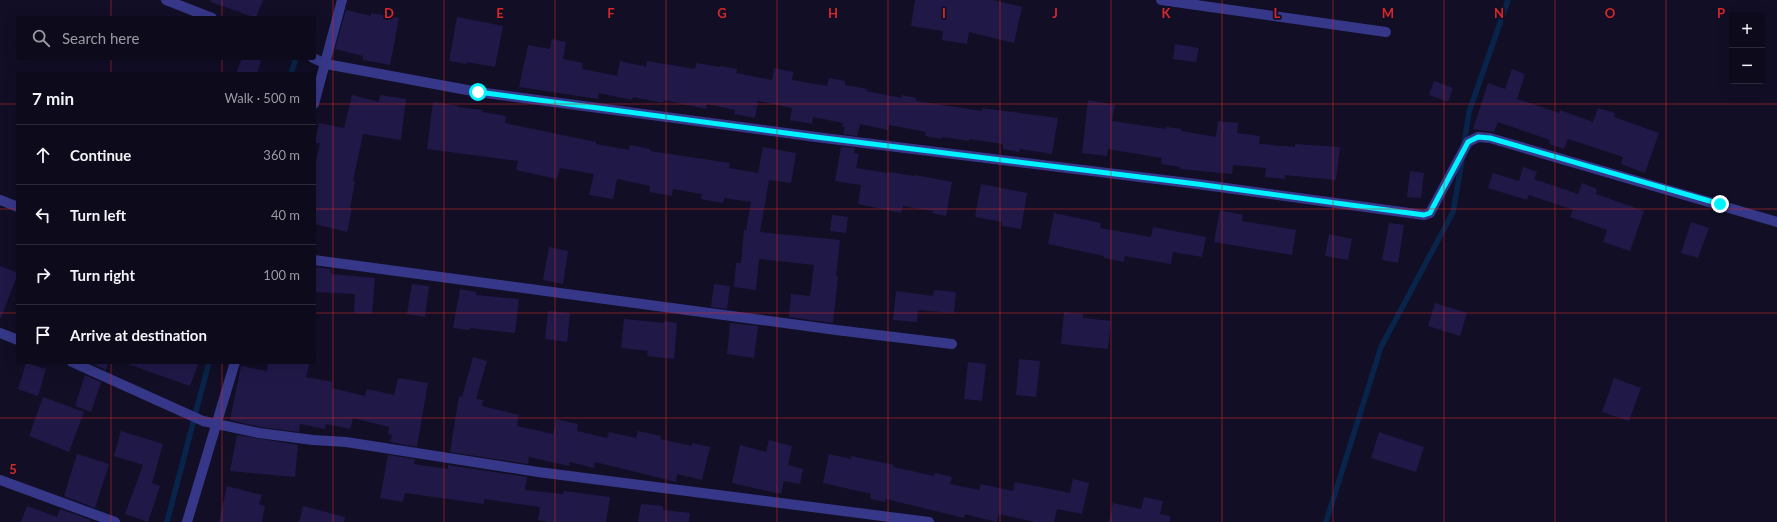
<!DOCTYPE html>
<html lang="en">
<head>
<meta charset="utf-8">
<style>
	body { margin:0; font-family:Lato,sans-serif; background:#161325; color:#f1f3f6 }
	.controls { position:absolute; right:12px; top:12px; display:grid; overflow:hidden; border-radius:4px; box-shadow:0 4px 16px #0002 }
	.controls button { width:36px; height:36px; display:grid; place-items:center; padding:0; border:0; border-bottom:1px solid #2d2b3b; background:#0d0a1c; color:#f1f3f6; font:20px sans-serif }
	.stop { position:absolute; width:12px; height:12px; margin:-9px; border:3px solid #00f2fe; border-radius:50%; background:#fff }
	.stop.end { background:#00f2fe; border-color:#fff; box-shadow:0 1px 4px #0008 }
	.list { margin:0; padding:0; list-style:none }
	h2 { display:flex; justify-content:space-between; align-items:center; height:52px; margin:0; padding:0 16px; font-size:17px }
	h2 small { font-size:13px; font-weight:400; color:#9a9aa3 }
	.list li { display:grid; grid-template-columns:26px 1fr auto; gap:12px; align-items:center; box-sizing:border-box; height:60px; padding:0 16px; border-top:1px solid #2d2b3b }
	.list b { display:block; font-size:15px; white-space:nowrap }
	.list em { font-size:13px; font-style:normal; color:#9a9aa3 }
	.icon { flex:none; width:22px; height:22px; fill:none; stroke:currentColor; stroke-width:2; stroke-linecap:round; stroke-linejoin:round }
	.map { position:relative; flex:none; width:1777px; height:522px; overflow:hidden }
	.search { position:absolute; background:#0d0a1c; box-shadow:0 4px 16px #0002; left:16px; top:16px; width:300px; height:44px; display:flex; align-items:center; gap:10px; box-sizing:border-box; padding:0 14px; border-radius:4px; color:#9a9aa3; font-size:15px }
	.panel { position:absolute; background:#0d0a1c; box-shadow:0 4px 16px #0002; left:16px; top:72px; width:300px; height:292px; border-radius:4px }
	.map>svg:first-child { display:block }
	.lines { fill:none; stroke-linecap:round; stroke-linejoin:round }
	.stream { stroke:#09244a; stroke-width:5.5 }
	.building { fill:#201948 }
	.street { stroke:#363788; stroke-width:10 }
	.route { stroke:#00f2fe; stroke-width:5 }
	.grid { fill:none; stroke:#d62828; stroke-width:1; stroke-opacity:0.55 }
	.grid-label { font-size:13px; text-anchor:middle; font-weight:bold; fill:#d62828; stroke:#110e26; stroke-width:3.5; stroke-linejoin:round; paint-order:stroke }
</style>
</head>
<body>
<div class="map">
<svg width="1777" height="522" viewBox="0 0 1777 522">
	<rect width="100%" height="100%" fill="#110e26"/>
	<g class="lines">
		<!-- stream -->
		<path class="stream" d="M291,74l5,-16
			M1464,145l5,-33 39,-112
			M167,522l42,-160
			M1326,522l55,-175 72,-135 9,-52"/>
	</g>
	<!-- building -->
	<path class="building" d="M211,0h52l-7,18 -45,-16z
		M915,0h78l29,7 -8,36 -45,-11 -2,12 -25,-4 1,-9 -32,-5z
		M346,10l25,6v-3l28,5 -9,47 -27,-5v-4l-28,-7z
		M457,17l46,9 -8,41 -28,-5v2l-18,-3z
		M552,39l14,3 -3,17 20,4 -1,6 35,7 3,-15 26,6 1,-6 48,8 2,-6 23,4v-1l17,3 -1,4 36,7 2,-12 19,4 -1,8 35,6 2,-8 16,3v4l22,4 -1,2 36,7v-3l14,3v3l66,10v-3l76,10 -6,36 -32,-5 -1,3 -16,-3v-5l-34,-5v2l-27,-4v2l-17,-3 1,-4 -37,-7 -1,5 -28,-6 -3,12 -14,-2 2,-7h-3l1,-4 -30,-6 -1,7 -22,-4 2,-12 -34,-7 -3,17 -21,-4 1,-4 -28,-6 -1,5 -42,-9 -1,3 -30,-6 -1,3 -33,-7 -1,6 -79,-12 9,-42 22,4z
		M1175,44l24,4 -3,14 -23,-3z
		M242,58h20l-5,16h-21z
		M1512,69l13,5 -8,25 42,14 1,-3 33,12 5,-14 17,5 -1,4 45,16 -14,40 -24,-9 2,-7 -55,-18 -4,10 -15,-5 1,-4 -52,-18 -4,10 -21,-3 15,-46 17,6z
		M1434,81l19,7 -5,14 -19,-7z
		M352,95l27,7 1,-7 26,4 -5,41 -38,-6 -10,47h2l-5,27 2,1 -5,23 -33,-8v-54l6,-27h-5l4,-20 25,5z
		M1088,100l27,5 -3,16 54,8v-2l15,2v2l35,6 2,-16 20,2 -1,10 23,3 -1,8 36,3v-3l45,3 -4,33 -51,-5v4l-20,-2 1,-9 -33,-3 -1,9 -52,-5v-2l-19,-3 1,-6 -54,-9 -1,7 -25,-3z
		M433,102l25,4 -1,1 25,3v2l24,4 -1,7 91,19v2l33,6 1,-5 20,4v2l80,12 -1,5 29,5 5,-26 33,6 -5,30 -22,-3 -9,52 80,8 -4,36h2l-5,47 -44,-6 2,-23 19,2 4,-31 -55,-6 -3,31 -22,-3 2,-24h5l3,-33h2l5,-28 -27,-4 -1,5 -22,-4 1,-5 -29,-5 -1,7 -23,-4 1,-6 -33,-7 -4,20 -24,-4 5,-21 -34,-6 -3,11 -41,-9 2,-9 -91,-12z
		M841,147l14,1 -1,5 5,1 -3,14 32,5 1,-1 26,4v-1l37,7 -6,34 -14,-3 1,-2 -30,-5 -2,7 -43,-9 3,-19 -26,-4z
		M1523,167l14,5 -3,7 44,15 4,-11 15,6 -1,5 48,17 -14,40 -27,-9 4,-12 -37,-13 3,-7 -44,-15 -2,5 -39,-12 5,-15 26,8z
		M1410,171l14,2 -3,25 -14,-1z
		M981,184l46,9 -6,36 -19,-3v-4l-27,-5z
		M1220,210l23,5 -1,6 54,9 -4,25 -78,-13z
		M1054,213l47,10 -1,5 51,9 2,-10 53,10 -4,20 -29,-5 -2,12 -46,-8 -1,6 -20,-4v-2l-56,-12z
		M832,215l16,2 -2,16 -16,-2z
		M1691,222l18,6 -11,30 -17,-5z
		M1389,223l15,2 -6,38 -16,-3z
		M1329,234l23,5 -4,21 -23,-4z
		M549,247l19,4 -5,33 -20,-4z
		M0,266l18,7 -17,45h-1z
		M314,267l17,2v5l44,4 -3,36 -18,-1 1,-19 -41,-2z
		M412,284l17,2 -4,31 -18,-3z
		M714,284l16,2 -3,23 -16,-2z
		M460,289l16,3v3l43,4 -4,34 -45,-5 -1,2 -16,-2z
		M934,290l22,2 -2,21 -36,-3 -1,12 -24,-2 3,-29 37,5z
		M1435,303l32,10 -7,23 -32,-10z
		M548,311l22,2 -3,29 -22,-3z
		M1064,312l19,2v4l28,3 -3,28 -47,-5z
		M624,319l40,4v-2l13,2 -3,36 -27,-3 1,-5 -27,-3z
		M730,323l28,3 -4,32 -27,-4z
		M473,357l14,4 -11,38 7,1 -1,6 37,9 -2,11 36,8 3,-15 22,5 -1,7 30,7 2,-6 27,6 2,-7 23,5 -1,3 32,7v-3l18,4 -8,33 -25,-6 -1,8 -81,-20 -1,6 -24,-6 -1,4 -40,-9 -1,7 -78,-12 9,-56 3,1z
		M1019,359l21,2 -4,36 -20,-2z
		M89,362h19l-2,8z
		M129,362h70l-9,24 -62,-22z
		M268,362h42l-4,15 27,5 -1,6 33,8 2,-7 27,6 4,-17 30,5 -11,64 -27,-5 2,-7 -4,-1 1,-7 -36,-9 -3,11 -24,-5 -1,5 -25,-5 -1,8 -39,-5 -30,-7 11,-54 26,5z
		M968,362l18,2 -4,37 -18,-2z
		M26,363l20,6 -8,27 -20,-7z
		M85,375l16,7 -10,30 -16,-6z
		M1614,378l27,10 -12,33 -27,-9z
		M43,397l41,15 -15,40 -40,-16z
		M121,431l42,13 -11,39 8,3 -12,36 -23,-8 18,-49 -29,-9z
		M1379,432l45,15 -8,25 -45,-14z
		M237,435l61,10 -3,32 -65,-6z
		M769,440l23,6 -4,19 15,4 -3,15 -16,-3 -3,13 -49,-11 8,-38 26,7z
		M77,454l32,10 -14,44 -31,-12z
		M829,454l22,5v-3l43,9 -1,2 41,9 1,-3 17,4 -2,7 29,6 2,-6 32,7 2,-9 55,11 3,-14 16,4 -7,31 -25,-5 -3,13h-19l-36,-8 -2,8 -32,-8 -1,4 -78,-19 -1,3 -15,-3 1,-5 -48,-11z
		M388,455l27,4 -1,5 34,5v-4l79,12 -2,13 38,4 1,-3 46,6 -4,25h-57l-11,-2 2,-13 -56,-8v5l-79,-11 -2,9 -23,-4z
		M227,486l35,9 -3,9 6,2 -3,16h-43z
		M1144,497l19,4 -3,13 10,2v6h-61l4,-19 28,6z
		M641,504l22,2v4l27,3 -1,9h-51z
		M27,506l30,11 3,-8 31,11 -1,2h-69z
		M303,506l42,11 -1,5h-45z"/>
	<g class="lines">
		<!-- street -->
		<path class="street" d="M166,0l46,18
			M1161,0l225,32
			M313,58l13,6 152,28 338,45 381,47 227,31 6,-2 2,-4 36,-67 10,-5 12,1 287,84
			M314,104l28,-104
			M0,200l18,7
			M314,260l522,70 116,14
			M0,333l18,7
			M72,362l131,59 56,12 54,7 33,2 192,30 391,50
			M0,480l115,42
			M187,522l48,-160"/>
	</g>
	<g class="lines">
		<!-- route -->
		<path class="route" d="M478,92l338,45 381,47 227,31 6,-2 2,-4 36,-67 10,-5 12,1 230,66"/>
	</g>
	<!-- grid -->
	<path class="grid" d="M111,0v18M222,0v18M333,0v522M444,0v522M555,0v522M666,0v522M777,0v522M888,0v522M1000,0v522M1111,0v522M1222,0v522M1333,0v522M1444,0v522M1555,0v522M1666,0v522M111,58v16M222,58v16M0,104h18M314,104h1463M0,209h18M314,209h1463M0,313h18M314,313h1463M111,362v160M222,362v160M0,418h1777"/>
	<g class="grid-label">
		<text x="389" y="18">D</text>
		<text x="500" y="18">E</text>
		<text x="611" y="18">F</text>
		<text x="722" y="18">G</text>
		<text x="833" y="18">H</text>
		<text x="944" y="18">I</text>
		<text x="1055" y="18">J</text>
		<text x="1166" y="18">K</text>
		<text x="1277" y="18">L</text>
		<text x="1388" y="18">M</text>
		<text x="1499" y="18">N</text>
		<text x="1610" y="18">O</text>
		<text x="1721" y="18">P</text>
		<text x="13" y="474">5</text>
	</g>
</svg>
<div class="controls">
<button>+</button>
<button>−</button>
</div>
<div class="stop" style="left:478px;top:92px"></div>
<div class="stop end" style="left:1720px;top:204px"></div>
<div class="search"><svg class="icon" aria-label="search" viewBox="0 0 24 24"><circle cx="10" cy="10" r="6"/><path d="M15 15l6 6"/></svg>Search here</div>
<section class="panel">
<h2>7 min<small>Walk · 500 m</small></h2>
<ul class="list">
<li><svg class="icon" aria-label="ahead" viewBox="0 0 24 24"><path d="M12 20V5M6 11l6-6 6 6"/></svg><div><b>Continue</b></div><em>360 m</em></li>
<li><svg class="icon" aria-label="left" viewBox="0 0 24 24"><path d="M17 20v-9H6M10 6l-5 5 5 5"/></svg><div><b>Turn left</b></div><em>40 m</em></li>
<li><svg class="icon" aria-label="right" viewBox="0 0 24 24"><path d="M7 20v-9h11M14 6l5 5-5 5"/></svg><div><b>Turn right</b></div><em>100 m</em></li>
<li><svg class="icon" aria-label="arrive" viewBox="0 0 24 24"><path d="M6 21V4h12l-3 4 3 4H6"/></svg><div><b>Arrive at destination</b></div></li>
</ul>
</section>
</div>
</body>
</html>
